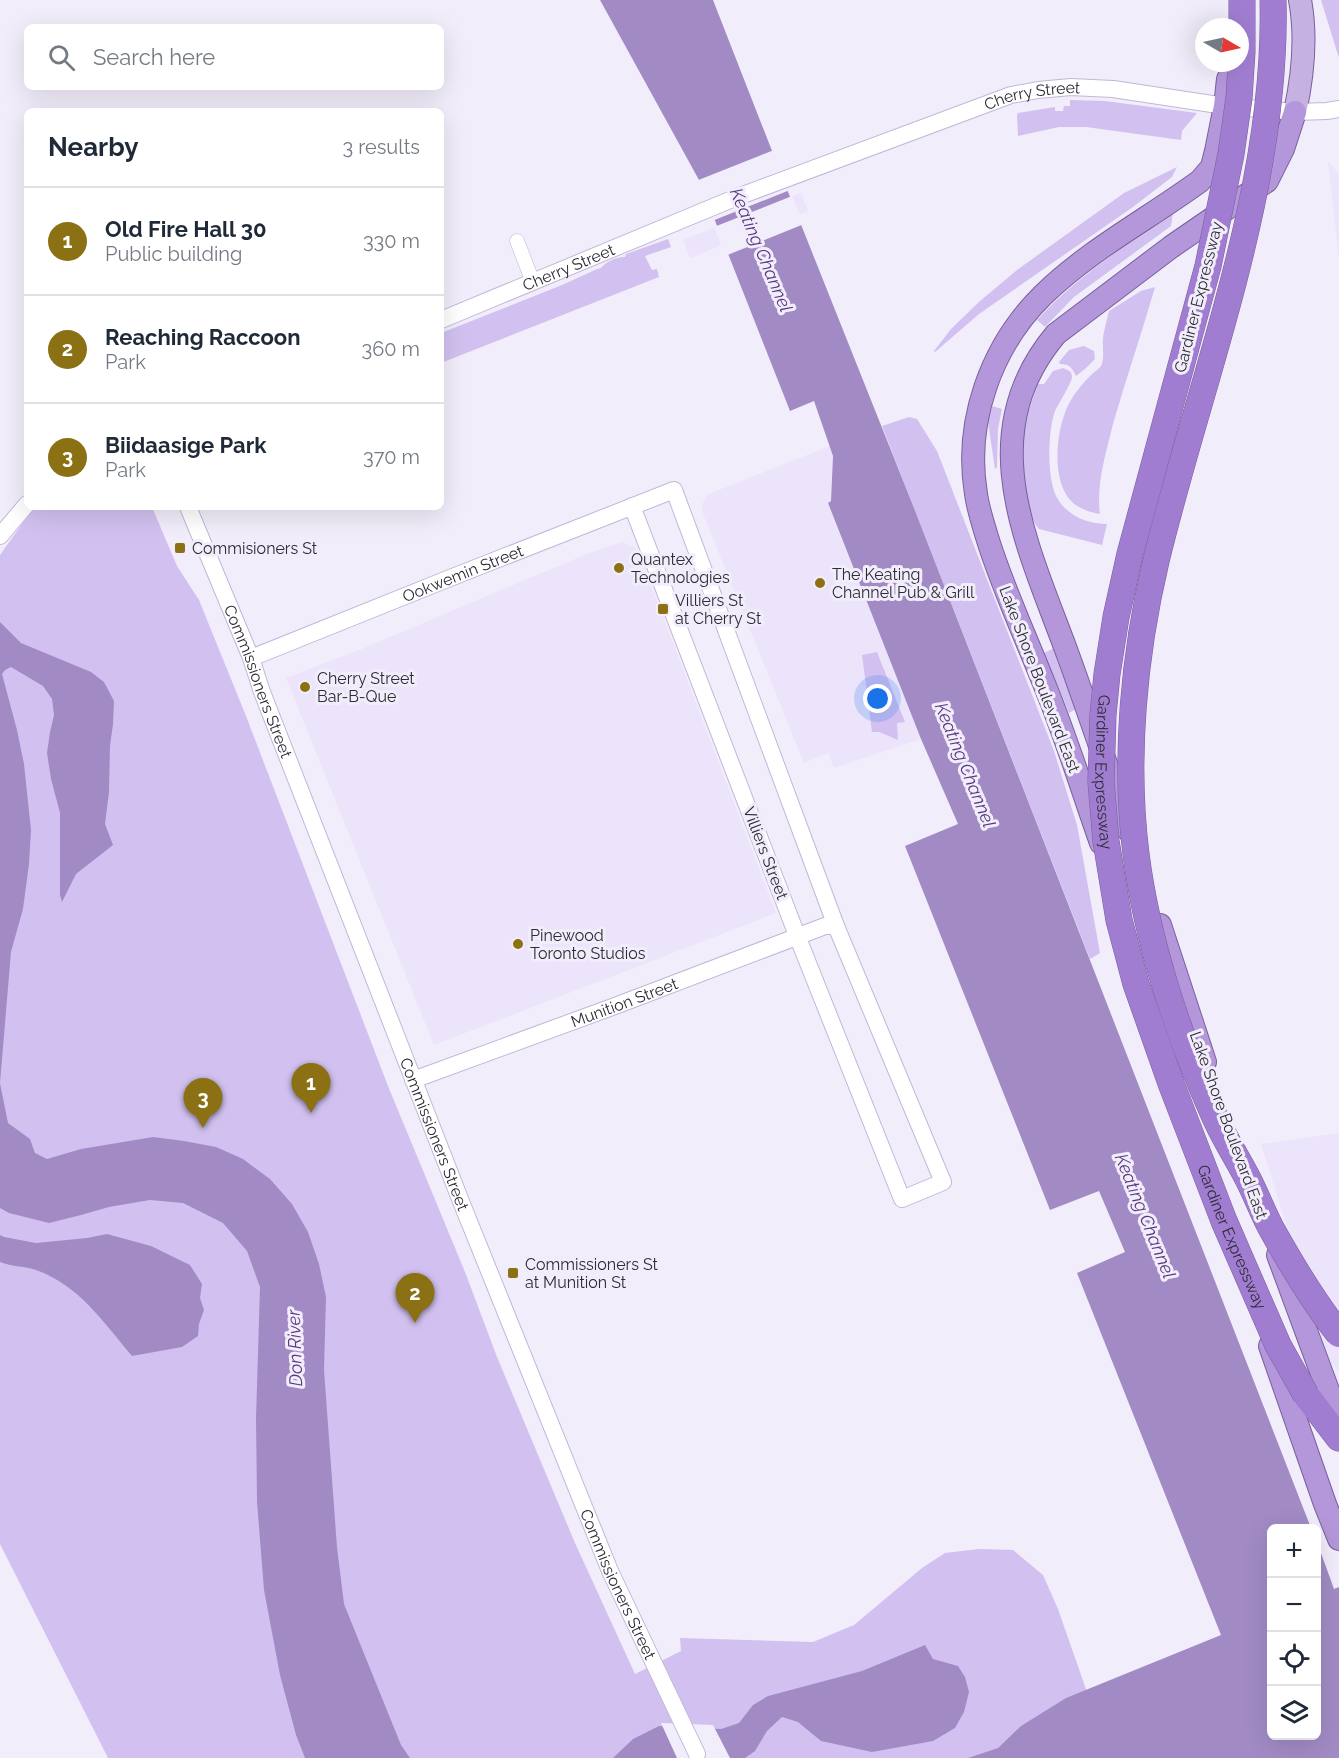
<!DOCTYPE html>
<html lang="en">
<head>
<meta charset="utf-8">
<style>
	body { margin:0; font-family:Raleway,sans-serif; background:#f6f6f7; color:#1f2937 }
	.controls { position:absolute; right:18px; bottom:18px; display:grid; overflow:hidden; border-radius:9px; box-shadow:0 6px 24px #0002 }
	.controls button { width:54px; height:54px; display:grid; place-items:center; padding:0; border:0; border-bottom:2px solid #e0e1e3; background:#fff; color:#1f2937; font:30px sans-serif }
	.compass { position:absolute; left:1195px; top:18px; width:54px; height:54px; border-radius:50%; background:#fff; box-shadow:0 6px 24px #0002; rotate:99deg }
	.you { position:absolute; left:878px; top:699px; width:21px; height:21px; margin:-15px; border:4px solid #fff; border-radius:50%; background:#1a73e8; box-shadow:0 0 0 9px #1a73e833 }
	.badge { display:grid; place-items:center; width:39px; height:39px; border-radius:50%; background:#8b7114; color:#fff; font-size:20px; font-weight:700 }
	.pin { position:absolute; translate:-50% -50px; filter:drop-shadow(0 2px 3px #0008) }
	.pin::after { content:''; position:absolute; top:32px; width:21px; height:18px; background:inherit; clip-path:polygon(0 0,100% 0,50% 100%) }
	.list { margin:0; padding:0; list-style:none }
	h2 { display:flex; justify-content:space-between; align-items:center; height:78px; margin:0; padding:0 24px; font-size:26px }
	h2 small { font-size:20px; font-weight:400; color:#747a83 }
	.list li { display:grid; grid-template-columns:39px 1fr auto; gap:18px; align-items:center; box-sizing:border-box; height:108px; padding:0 24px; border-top:2px solid #e0e1e3 }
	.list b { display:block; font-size:22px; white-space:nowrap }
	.list p { margin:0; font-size:20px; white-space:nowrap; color:#747a83 }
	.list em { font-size:20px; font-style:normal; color:#747a83 }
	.icon { flex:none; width:33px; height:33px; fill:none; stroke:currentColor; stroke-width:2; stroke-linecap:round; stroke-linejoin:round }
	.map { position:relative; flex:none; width:1339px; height:1758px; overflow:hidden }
	.search { position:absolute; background:#fff; box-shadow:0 6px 24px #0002; left:24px; top:24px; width:420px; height:66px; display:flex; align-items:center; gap:15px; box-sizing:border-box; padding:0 21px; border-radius:9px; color:#747a83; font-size:22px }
	.panel { position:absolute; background:#fff; box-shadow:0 6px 24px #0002; left:24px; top:108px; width:420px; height:402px; border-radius:9px }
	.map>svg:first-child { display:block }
	.built { fill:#ece4fb }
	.green { fill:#d2c1f0 }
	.water { fill:#a28bc5 }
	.pier { fill:#f2edfa }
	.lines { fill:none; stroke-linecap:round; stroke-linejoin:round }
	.minor-casing { stroke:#c2b7d6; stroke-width:15 }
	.tertiary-casing { stroke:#c2b7d6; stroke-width:18 }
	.primary-casing { stroke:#78609b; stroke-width:24 }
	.trunk-casing { stroke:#78609b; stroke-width:24 }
	.motorway-casing { stroke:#78609b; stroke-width:27 }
	.minor { stroke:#fff; stroke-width:14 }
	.tertiary { stroke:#fff; stroke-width:16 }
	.primary { stroke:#c6b1e3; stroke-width:22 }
	.trunk { stroke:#b397da; stroke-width:22 }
	.motorway { stroke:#a07dd1; stroke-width:26 }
	.motorway-bridge-casing { stroke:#78609b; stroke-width:27; stroke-linecap:butt }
	.motorway-bridge { stroke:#a07dd1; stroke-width:26 }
	.poi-dot { fill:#8b7114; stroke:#f2edfa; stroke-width:2 }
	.labels { text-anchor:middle; stroke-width:6; stroke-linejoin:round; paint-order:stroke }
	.street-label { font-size:16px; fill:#2f2b36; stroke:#f2edfa }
	.poi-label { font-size:16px; fill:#2f2b36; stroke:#f2edfa; text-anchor:start }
	.water-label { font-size:18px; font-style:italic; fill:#57387f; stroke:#f2edfa }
</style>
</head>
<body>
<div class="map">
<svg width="1339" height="1758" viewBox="0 0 1339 1758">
	<rect width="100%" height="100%" fill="#f2edfa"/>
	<!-- built -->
	<path class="built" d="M1328,161l11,13v85z
		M801,193l7,18 -118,47 -7,-18z
		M830,446l3,10 -2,45 -3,2 93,236 -87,29 -6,-15 -24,10 -101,-249 -1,-9 4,-9 5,-3z
		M622,542l13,5 19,46 122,320 -342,132 -148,-367 73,-28 230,-97z
		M1339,1133v238l-10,-10 -68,-217z"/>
	<!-- green -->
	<path class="green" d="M1321,0h18v58z
		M1070,100l35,1 92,12 -15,18 -1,9 -95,-13h-27l-41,9 -1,-21 1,-2 37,-6v4h8l1,-5h6z
		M1177,167l-5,10 -39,30 -154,107 -44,38 -1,-1 17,-22 29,-28 37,-31 107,-77z
		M1173,213l-2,13 -97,71 -29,30 -8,-7c39,-43 88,-74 136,-107z
		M668,239l3,8 -26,9 7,14 5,-1 2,8 -218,86v-30l121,-48 35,-16 4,-1c4,-6 17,-12 24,-11l1,-3z
		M1155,287c-13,46 -29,91 -42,137 -7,29 -17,60 -13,90 -11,-2 -21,-5 -29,-13 -21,-22 -15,-77 0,-101 5,-9 12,-17 20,-25 3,-3 8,-6 10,-9 4,-8 1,-19 2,-28 1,-9 4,-18 6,-27l32,-20z
		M1084,346l10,5 1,8 -9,9 -10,8c-4,-8 -6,-12 -16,-12l-1,-2 10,-12z
		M1063,368c5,2 9,3 9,9 0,6 -15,28 -18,37 -6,20 -8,69 5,87 11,16 30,23 48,23l-5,21 -63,-16c-9,-10 -12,-26 -13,-40 -1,-10 -3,-21 -4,-32 -1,-23 8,-52 16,-73h6l9,-13z
		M992,406l10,3 -4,20 -1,38 -2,2 -7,-47z
		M909,417l8,2 20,32 117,300 23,74 23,128 -10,6 -208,-533z
		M34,507h118l25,59 22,34 47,116 142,370 77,186 32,85 78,186 60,131 46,-23 -1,-13 133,4 41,-17 68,-57 23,-15 34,-4 34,1 30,25 15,34 52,149h-1002l-108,-214v-989z
		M1056,647l22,61 -9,5 -25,-60z
		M877,652l28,70 -8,1 1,17 -19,-8h-7l-10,-77z"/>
	<!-- water -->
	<path class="water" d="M600,0h113l79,202 122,306 397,1020h-39v208h44l1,-194 17,47 5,-2v171h-371l30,-10 23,-22 45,-28 155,-63 -144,-362 48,-21 -26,-61 -49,19 -145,-364 53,-22 -37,-85 -93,-236 3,-2 2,-45 -19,-55 -24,10 -91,-231z
		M0,622l21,21 70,29 13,10 10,19 -1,23 -3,22 -1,46 -4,32 8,21 -37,29 -14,28 -2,-7v-82l-9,-34 -4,-26 3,-21 4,-17 -2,-16 -9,-13 -32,-19 -6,3 -3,4 15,56 7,34 7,66 -2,34 -6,45 -12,43 -11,131 8,40 22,16 5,14 12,6 34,-10 72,-12 31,4 32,6 27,12 27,20 22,25 16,28 11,32 7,33 -2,73 13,177 7,57 57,141 9,13h-105l-9,-23 -16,-60 -16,-85 -7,-88 -1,-84 4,-131 -13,-36 -24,-28 -40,-20 -33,-3 -41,7 -28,8 -32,8 -40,-10 -9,-5z
		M107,1234l44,12 39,19 12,19 -2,14 4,12 -5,14 -1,12 -16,11 -50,9c-28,-33 -53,-71 -96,-86 -11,-4 -24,-3 -36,-8v-27l4,2 32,6 51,-5z
		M925,1645l8,14 25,7 7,11 4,15 -5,20 -9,16 -22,13 -61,11 -51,-11 -23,-19 -16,-5 -15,14 -12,20 -10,7h-132l20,-19 26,-13 62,3 18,-6 14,-18 15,-9 94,-25z"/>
	<!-- pier -->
	<path class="pier" d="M774,150l16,40 -78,31 -16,-40z
		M792,196l12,28 -79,32 -11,-29z
		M661,1723l52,2 17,33h-53z"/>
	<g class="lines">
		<!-- minor casing -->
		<g class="minor-casing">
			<path id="minor" d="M517,241l16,41"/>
		</g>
		<!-- tertiary casing -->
		<g class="tertiary-casing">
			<g id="tertiary">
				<path id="s1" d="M740,196l271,-101 27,-5 33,-3 42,2 112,17 70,6 32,-1 12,-2"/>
				<path id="s2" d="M441,320l289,-120"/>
				<path id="s3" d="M188,507l63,151 11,34 200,512 129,320 19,47 87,183"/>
				<path d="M0,536l27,-32"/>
				<path id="s4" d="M251,658l194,-78 229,-90 162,436 107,256 -41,17 -104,-261 -166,-432"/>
				<path id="s5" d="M413,1080l202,-74 210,-80h11"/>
			</g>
		</g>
		<!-- primary casing -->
		<g class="primary-casing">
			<path id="primary" d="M1295,112c8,-37 12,-75 5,-112"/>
		</g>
		<!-- trunk casing -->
		<g class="trunk-casing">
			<path id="trunk" d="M1129,831c-20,-59 -40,-118 -61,-176 -39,-107 -98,-219 -12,-321l115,-87 96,-66 16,-32 12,-37
				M1101,843c-19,-54 -36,-109 -58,-162 -19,-48 -41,-95 -56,-144 -4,-14 -9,-28 -11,-43 -12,-72 15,-148 67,-199 46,-45 105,-76 157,-114l12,-14 4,-16 9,-45 3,-27
				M1160,925l45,137
				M1278,1255l61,165
				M1270,1346l55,158 14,35"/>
		</g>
		<!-- motorway casing -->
		<g class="motorway-casing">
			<path id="motorway" d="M1306,1395l33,43"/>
		</g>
		<!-- minor -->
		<use href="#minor" class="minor"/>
		<!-- tertiary -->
		<use href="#tertiary" class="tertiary"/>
		<!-- primary -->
		<use href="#primary" class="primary"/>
		<!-- trunk -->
		<use href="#trunk" class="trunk"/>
		<!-- motorway -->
		<use href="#motorway" class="motorway"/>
		<!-- motorway-bridge casing -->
		<g class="motorway-bridge-casing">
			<g id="motorway-bridge">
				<path id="s6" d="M1242,0v52l-3,46 -8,56 -23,112 -78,288 -14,63 -9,57 -4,41 -2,67 5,59 13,79 17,64 36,102 52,135 54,124 28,50"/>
				<path d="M1273,0c5,190 -73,379 -117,561 -22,93 -32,197 -20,293 11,87 42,181 78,261 9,21 22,41 33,62 9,17 15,34 24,51 20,36 42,73 68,106"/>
			</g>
		</g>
		<!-- motorway-bridge -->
		<use href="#motorway-bridge" class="motorway-bridge"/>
	</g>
	<!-- markers -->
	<g class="poi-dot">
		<rect x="174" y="542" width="12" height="12" rx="3"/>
		<circle cx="619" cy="568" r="6"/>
		<circle cx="820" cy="583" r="6"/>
		<rect x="657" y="603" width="12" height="12" rx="3"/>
		<circle cx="305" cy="687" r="6"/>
		<circle cx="518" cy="944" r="6"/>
		<rect x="507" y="1267" width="12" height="12" rx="3"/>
	</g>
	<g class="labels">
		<!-- street labels -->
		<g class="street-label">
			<text dy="6" stroke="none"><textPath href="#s1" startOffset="310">Cherry Street</textPath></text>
			<text dy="6" stroke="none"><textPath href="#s2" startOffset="138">Cherry Street</textPath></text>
			<text transform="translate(1198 297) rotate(-76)" y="6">Gardiner Expressway</text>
			<text dy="6" stroke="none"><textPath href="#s4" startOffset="228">Ookwemin Street</textPath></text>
			<text transform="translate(1040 679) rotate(69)" y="6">Lake Shore Boulevard East</text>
			<text dy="6" stroke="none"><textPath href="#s3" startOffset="188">Commissioners Street</textPath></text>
			<text dy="6" stroke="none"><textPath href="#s6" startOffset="788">Gardiner Expressway</textPath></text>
			<text transform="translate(766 853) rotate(69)" y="6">Villiers Street</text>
			<text dy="6" stroke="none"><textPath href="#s5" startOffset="225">Munition Street</textPath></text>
			<text transform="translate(1229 1125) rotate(70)" y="6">Lake Shore Boulevard East</text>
			<text dy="6" stroke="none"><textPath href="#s3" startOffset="674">Commissioners Street</textPath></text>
			<text dy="6" stroke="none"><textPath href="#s6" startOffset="1274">Gardiner Expressway</textPath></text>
			<text dy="6" stroke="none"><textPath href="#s3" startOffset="1160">Commissioners Street</textPath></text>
		</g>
		<!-- poi labels -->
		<g class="poi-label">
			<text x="192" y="554">Commisioners St</text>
			<text x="631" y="565">Quantex<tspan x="631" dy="18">Technologies</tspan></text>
			<text x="832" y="580">The Keating<tspan x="832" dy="18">Channel Pub &amp; Grill</tspan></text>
			<text x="675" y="606">Villiers St<tspan x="675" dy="18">at Cherry St</tspan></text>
			<text x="317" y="684">Cherry Street<tspan x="317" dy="18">Bar-B-Que</tspan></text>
			<text x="530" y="941">Pinewood<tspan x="530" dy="18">Toronto Studios</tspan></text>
			<text x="525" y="1270">Commissioners St<tspan x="525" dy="18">at Munition St</tspan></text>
		</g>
		<!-- water labels -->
		<g class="water-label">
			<text transform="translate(761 250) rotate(67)" y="6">Keating Channel</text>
			<text transform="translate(965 765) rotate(68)" y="6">Keating Channel</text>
			<text transform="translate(1145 1216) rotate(68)" y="6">Keating Channel</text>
			<text transform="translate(295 1348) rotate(-92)" y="6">Don River</text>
		</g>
	</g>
</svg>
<div class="controls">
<button>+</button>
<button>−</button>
<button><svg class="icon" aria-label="locate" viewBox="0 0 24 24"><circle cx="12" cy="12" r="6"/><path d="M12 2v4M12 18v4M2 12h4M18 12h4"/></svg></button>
<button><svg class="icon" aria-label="layers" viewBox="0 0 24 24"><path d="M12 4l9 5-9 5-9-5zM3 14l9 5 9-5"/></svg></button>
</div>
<svg class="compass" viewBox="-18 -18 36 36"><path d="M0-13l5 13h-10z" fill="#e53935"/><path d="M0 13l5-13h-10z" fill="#747a83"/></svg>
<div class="you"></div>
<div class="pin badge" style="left:311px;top:1113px">1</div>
<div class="pin badge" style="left:415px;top:1323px">2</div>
<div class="pin badge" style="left:203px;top:1128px">3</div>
<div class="search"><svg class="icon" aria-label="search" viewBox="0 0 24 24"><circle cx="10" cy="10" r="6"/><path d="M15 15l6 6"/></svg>Search here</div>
<section class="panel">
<h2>Nearby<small>3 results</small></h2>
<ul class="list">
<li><span class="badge">1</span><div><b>Old Fire Hall 30</b><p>Public building</p></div><em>330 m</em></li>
<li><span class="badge">2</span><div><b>Reaching Raccoon</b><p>Park</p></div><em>360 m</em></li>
<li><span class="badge">3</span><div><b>Biidaasige Park</b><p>Park</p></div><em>370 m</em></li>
</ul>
</section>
</div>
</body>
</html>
